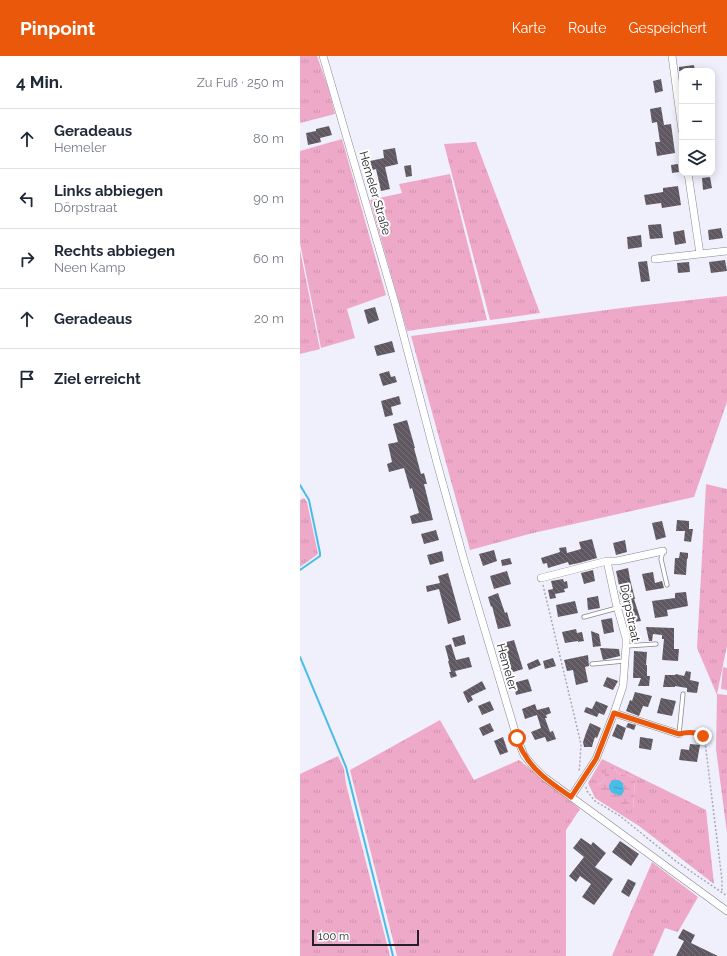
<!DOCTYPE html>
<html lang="de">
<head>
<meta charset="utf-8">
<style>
	body { margin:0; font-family:Raleway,sans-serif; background:#f2f2f3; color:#1f2937 }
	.controls { position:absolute; right:12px; top:12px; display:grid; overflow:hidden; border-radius:8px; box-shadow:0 2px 10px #0003 }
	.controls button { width:36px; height:36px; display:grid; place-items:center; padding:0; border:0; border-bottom:1px solid #e0e1e3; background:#fff; color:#1f2937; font:20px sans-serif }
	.scale { position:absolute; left:12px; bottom:10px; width:107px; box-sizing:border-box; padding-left:4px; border:2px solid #222226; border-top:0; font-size:11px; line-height:14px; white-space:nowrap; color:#222226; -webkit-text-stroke:3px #fefefe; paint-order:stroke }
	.stop { position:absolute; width:12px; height:12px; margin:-9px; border:3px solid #ea580c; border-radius:50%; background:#fff }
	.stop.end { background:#ea580c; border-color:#fff; box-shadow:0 1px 4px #0008 }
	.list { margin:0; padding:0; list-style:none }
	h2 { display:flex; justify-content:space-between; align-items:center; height:52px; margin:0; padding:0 16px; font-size:17px }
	h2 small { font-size:13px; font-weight:400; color:#747a83 }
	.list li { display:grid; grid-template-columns:26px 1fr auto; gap:12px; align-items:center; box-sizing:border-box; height:60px; padding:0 16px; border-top:1px solid #e0e1e3 }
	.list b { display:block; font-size:15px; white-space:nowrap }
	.list p { margin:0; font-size:13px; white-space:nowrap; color:#747a83 }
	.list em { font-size:13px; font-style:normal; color:#747a83 }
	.icon { flex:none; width:22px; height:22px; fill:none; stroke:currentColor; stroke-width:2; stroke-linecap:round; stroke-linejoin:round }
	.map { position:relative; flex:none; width:427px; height:900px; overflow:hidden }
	header { display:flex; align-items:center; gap:24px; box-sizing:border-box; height:56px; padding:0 20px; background:#ea580c; color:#fff }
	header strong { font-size:19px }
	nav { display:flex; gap:22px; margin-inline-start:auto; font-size:14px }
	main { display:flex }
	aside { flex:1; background:#fff }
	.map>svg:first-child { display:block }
	.grass { fill:url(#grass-tufts); fill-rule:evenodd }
	.wetland { fill:url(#wetland-marsh) }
	.park { fill:#efa9c8 }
	.water { fill:url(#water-ripples) }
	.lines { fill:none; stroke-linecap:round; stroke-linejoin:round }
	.stream { stroke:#49bde7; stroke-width:2 }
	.building { fill:url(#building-back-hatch) }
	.service-casing { stroke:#878692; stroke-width:5 }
	.minor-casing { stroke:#878692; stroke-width:8 }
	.path { stroke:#aaa9b3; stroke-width:1.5; stroke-dasharray:2 2; stroke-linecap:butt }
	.service { stroke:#fff; stroke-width:3.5 }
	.minor { stroke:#fff; stroke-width:7 }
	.route { stroke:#ea580c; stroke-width:5 }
	.labels { text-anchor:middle; stroke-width:4; stroke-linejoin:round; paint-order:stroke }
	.street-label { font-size:12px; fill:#222226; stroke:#fefefe }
</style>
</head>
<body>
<header>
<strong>Pinpoint</strong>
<nav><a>Karte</a><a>Route</a><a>Gespeichert</a></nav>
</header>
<main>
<aside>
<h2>4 Min.<small>Zu Fuß · 250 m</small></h2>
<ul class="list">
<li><svg class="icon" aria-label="ahead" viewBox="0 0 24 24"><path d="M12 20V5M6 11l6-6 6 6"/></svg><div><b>Geradeaus</b><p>Hemeler</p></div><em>80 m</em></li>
<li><svg class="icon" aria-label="left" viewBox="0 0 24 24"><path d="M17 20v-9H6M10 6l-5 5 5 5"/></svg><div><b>Links abbiegen</b><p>Dörpstraat</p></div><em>90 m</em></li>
<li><svg class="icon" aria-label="right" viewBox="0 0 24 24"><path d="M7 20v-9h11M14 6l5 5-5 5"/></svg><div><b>Rechts abbiegen</b><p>Neen Kamp</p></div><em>60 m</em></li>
<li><svg class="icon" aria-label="ahead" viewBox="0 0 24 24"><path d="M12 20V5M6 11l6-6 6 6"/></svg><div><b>Geradeaus</b></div><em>20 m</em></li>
<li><svg class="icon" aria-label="arrive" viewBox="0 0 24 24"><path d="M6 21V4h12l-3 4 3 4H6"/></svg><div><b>Ziel erreicht</b></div></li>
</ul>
</aside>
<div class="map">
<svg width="427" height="900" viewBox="0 0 427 900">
	<defs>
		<pattern id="grass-tufts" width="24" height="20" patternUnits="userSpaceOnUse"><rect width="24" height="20" fill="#efa9c8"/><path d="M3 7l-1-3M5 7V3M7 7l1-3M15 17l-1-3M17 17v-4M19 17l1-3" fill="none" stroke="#cd91ac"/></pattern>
		<pattern id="wetland-marsh" width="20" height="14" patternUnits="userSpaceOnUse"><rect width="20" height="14" fill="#efa9c8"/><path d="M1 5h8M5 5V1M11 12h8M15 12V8" fill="none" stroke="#cd91ac"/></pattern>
		<pattern id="water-ripples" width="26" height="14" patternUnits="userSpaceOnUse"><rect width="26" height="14" fill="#49bde7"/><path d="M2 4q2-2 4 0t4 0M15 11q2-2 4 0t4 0" fill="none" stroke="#3c99bb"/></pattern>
		<pattern id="building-back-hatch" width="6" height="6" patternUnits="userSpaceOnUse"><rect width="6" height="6" fill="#605861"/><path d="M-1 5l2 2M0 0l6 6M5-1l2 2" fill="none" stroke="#777178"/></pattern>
	</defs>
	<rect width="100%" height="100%" fill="#f0effc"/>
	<!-- grass -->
	<path class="grass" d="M0,0h17l11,31 7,27 -35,9z
		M42,83l44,156 -39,14 8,29 -34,10 -21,-105v-92z
		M176,86l64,171 -50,7 -46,-176z
		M150,118l37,146 -80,11 -37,-131 32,-7 -3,-9z
		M0,194l20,99 -20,5z
		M427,240v106l-33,95 -165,37 -59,16 -59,-214 226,-30z
		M406,428l21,5v157l-10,48 10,1v138l-11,-84 1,-54 -20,-47z
		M4,442l3,4 11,52 -18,13v-67z
		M140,664l34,60 45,-20 61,49 -14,21v126h-169l-47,-186z
		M38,700l6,13 2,15 44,172h-90v-182z
		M302,703l104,51 8,74 -75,-58 -44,-28 -7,-15zM314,712l4,5 15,4 2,3 -2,31 -36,-26 6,-3 2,-5v-5z
		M352,806l46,35 -20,35 -13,-4 -12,28h-41z"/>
	<!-- wetland -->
	<path class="wetland" d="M308,710h4l6,7 15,4 2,3 -2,30 -2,2 -36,-19 -1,-5 3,-3 6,-3 2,-5v-5z"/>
	<!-- park -->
	<path class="park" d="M423,611l4,1v22l-6,-1z"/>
	<!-- water -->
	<path class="water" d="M312,724h7l4,3 1,8 -3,5 -9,-3 -3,-4v-4z"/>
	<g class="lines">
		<!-- stream -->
		<path class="stream" d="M0,429l9,15 11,53v3l-20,14
			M0,601l46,110 47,189"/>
	</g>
	<!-- building -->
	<path class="building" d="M394,9l1,6h-16v-4z
		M361,23l2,12 -8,2 -2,-12z
		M361,51l3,18 7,-1 4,29 -18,3 -2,-14h5l-3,-20 -5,1 -2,-14z
		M29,70l3,9 -12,3 1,4 -13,3 -2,-12 10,-2v-2z
		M95,92l3,16 -13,3 5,22 -9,2 -5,-22 -4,1 -2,-9 14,-3 -1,-8z
		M378,108l1,8 -7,1 -1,-8z
		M111,109l1,11 -6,1 -2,-11z
		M410,121l2,11 -9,2 -1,-12z
		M378,130l3,19 -19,3 -1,-5 -15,2 -2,-10 19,-3v-4z
		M361,168l2,14 -13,1 -2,-14z
		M421,172l2,10 -14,2 -1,-10z
		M384,174l2,13 -11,2 -2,-13z
		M341,179l1,12 -14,2 -1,-12z
		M425,204l2,11 -16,2 -2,-11z
		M347,205l3,20 -9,1 -3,-20z
		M389,206l1,10 -12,1 -1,-10z
		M75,251l4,13 -11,4 -4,-14z
		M92,285l3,11 -18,4 -3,-10z
		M89,315l2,6 4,-1 2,6 -14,4 -4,-12z
		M99,340l2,8 -10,3 2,8 -8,2 -4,-16z
		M107,364l8,28h-1l7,26 3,-1 3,11h-3l9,36 -21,4 -2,-8 9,-3 -7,-25 -2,1 -6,-21 -15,4 -2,-8 5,-2 -4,-18 10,-2 -5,-18z
		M377,464l12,1v8h4l-2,13 -7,-1 1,-10h-9z
		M362,465l4,16 -10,3 -4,-17z
		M136,474l3,10 -15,4 -3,-10z
		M292,483l5,19 -18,5 -10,2 -1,-3 -20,6 -1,-5 -4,1 -2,-6 19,-6 -1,-4 7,-1 1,6 14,-4 -2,-7z
		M325,484l2,12 -11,3 -3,-12z
		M194,494l3,11 -14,5 -4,-12z
		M142,495l2,10 -14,4 -3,-10z
		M380,496l8,1v6l-1,-1 -1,17 -12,-1 1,-16h4z
		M210,502l2,6 -10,2 -1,-6z
		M328,512l2,11 5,20h-1l7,22 -13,2 -9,-33h1l-4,-19z
		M293,514l2,11 -11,3 -3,-11z
		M207,515l4,13 -17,5 -4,-13z
		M353,516l2,11 7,-2 2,7 -18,3 -4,-17z
		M148,517l13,47 -13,4 -9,-35 -12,3 -1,-6 14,-3 -2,-7z
		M263,523l1,3 3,-1 1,7 -4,1 1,3 -10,2 1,4 -6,1 -2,-9 5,-1 -2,-8z
		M386,536l2,14 -21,4 1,6 -13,2 -3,-17 23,-3v-5z
		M198,537l7,20 2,-1 4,14 -13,3 -6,-23 -1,1 -3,-10z
		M298,540l2,12 -12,2 -1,-12z
		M275,545l3,12 -20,4 -2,-12z
		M312,562l2,14 -10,2 -3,-14z
		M346,571l28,1v21h5l-1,12 -16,-1 2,-21h-2v-4l-9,-1 -1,7h-3z
		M276,573l1,4 5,-1 2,9 -6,1v-1l-13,2 -3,-11z
		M291,575l8,3 2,12 -8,1z
		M164,579l2,9 -11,3 -3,-9z
		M214,584l9,29 -13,4 -3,-10h2l-6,-20z
		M151,588l5,16 13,-3 3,10 -17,4 2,5 -6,2 -2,-6h2l-3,-11h1l-4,-15z
		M300,592l19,1 1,7 -17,4z
		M334,595l13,1 -1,13h1v11h3l-1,10h-11l3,-8h-8z
		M288,599l1,11 -4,1 3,15 -12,3 -3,-15 -6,1 -3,-11z
		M253,602l3,8 -11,3 -2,-8z
		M238,603l3,6 -12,5 -2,-6z
		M386,615l5,1 -1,8 9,2 -2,11 -10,-1v-4l-12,-2v1h-12l2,-12h10l1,-1 8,2z
		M307,621l11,4 -5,9 -10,-4z
		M228,623l4,12 -16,4 -3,-12z
		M182,625l4,8 -15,7 2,4 -5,3 -5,-11z
		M335,636l17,4 -4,11 -5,-1 -4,10 -13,-5 4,-11 2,1z
		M361,642l15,3 -4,15 -15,-3z
		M190,645l4,9 -12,5 -4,-9z
		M296,645l12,5 -4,9 -5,-2 -2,4 -13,-5 2,-5 6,2z
		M235,648l2,6 12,-3 2,6 -5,2 1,3h-2l5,14 3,-1 3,8 -9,3 -2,-5 -10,3 -4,-8 10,-4 -4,-13 -12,4 -3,-10z
		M190,667l4,8 -11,5 -4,-8z
		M290,667l11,5 -4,10 -2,-1 -2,6 -1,4h-8l-1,-5 3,-9z
		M328,667l8,2 -2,5 -8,-3z
		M317,668l9,4 -4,12 -10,-4z
		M203,681l5,15 -8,3 -6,-14z
		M340,681l13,2 -2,11 -12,-2z
		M390,688l10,1 -3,17 -18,-2 2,-11 8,1z
		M281,782l10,7 2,-3 13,11 -11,14 18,12 -19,26 -12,-8 9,-13 -11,-8 -4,6 -7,-6 15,-19 -11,-9z
		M320,785l19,13 -8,12 -19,-14z
		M328,823l8,4 -7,14 -8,-5z
		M383,873l12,6 -4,8 27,13h-42l8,-15 -6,-3z"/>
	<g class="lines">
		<!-- service casing -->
		<g class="service-casing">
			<path id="service" d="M363,495l-2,8 6,26
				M284,561l33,-9
				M326,590l30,-2
				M292,608l32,-3
				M379,678l4,-40"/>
		</g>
		<!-- minor casing -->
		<g class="minor-casing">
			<path id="minor" d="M23,0l72,247 42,160 27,97 53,178 7,17 8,10 12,12 183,134
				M372,0l10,74
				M388,117l12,81
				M355,203l72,-8
				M241,522l66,-17h10l46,-10
				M314,657l65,21
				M271,741l25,-38 18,-46 9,-27 3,-40v-8l-10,-35 -9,-42"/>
		</g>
		<!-- path -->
		<path class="path" d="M243,529l38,159 -1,17 -1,11
			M385,677c11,-1 16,-1 20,9l10,81 7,57v12
			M286,731l1,4 8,10 25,15 57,46 50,34"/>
		<!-- service -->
		<use href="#service" class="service"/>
		<!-- minor -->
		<use href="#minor" class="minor"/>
	</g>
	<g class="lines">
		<!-- route -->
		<path class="route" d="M217,682c2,6 4,12 8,17 10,18 29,30 46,42l25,-38 18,-46 65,21c8,-2 16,-3 24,2"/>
	</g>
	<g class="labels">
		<!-- street labels -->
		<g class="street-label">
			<text transform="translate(75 137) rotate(74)" y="4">Hemeler Straße</text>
			<text transform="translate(330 557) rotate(78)" y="4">Dörpstraat</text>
			<text transform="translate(207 611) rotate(74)" y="4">Hemeler</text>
		</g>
	</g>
</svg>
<div class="controls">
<button>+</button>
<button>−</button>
<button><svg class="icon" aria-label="layers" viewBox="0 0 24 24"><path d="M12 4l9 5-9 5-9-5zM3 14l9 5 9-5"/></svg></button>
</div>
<div class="scale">100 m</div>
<div class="stop" style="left:217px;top:682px"></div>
<div class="stop end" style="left:403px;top:680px"></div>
</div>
</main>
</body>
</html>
